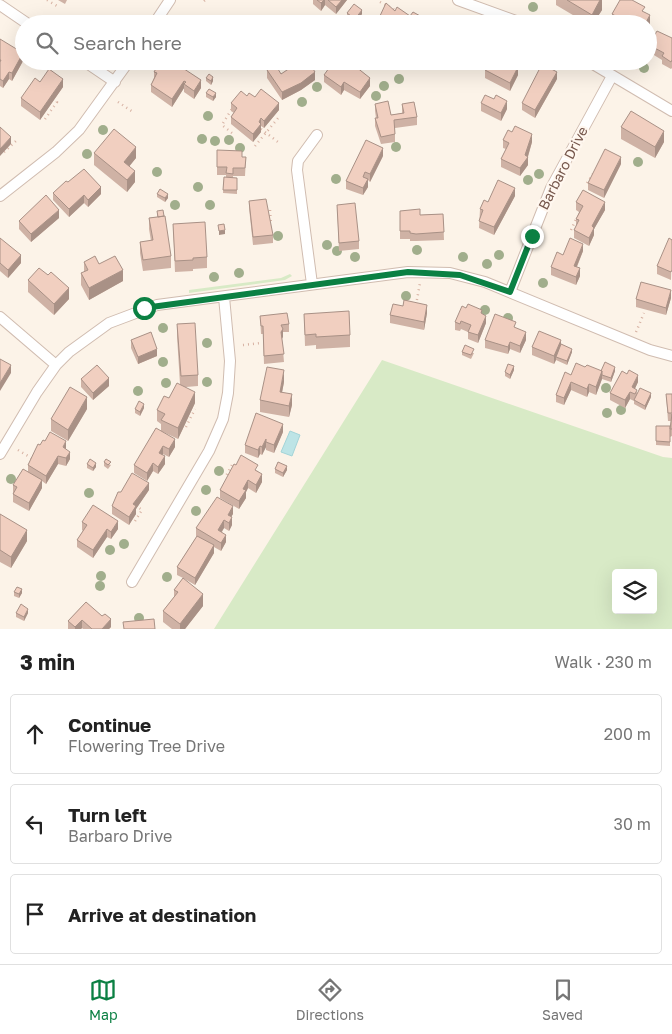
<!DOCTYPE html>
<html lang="en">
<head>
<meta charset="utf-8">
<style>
	body { margin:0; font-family:"Golos Text",sans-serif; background:#f2f2f2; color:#222 }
	.controls { position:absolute; right:15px; bottom:15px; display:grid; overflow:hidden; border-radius:5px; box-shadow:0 5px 20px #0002 }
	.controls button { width:45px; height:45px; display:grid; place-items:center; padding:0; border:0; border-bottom:1px solid #e0e0e0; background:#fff; color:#222; font:25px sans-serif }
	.stop { position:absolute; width:15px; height:15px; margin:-11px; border:4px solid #0b8043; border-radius:50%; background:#fff }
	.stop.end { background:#0b8043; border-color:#fff; box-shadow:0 1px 5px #0008 }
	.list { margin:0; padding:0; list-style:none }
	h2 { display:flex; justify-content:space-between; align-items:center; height:65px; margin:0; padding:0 20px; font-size:21px }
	h2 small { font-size:16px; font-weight:400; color:#767676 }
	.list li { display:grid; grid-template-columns:32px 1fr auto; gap:15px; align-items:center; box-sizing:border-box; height:80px; margin:0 10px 10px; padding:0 10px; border:1px solid #e0e0e0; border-radius:5px }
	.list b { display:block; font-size:19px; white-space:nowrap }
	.list p { margin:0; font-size:16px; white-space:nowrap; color:#767676 }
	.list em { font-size:16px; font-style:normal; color:#767676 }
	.icon { flex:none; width:28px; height:28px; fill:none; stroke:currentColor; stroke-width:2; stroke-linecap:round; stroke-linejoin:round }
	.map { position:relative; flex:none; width:672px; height:629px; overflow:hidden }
	.search { position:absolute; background:#fff; box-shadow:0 5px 20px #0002; left:15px; right:15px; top:15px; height:55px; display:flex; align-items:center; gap:12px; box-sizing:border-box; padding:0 18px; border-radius:28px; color:#767676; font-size:19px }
	.sheet { height:335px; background:#fff }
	nav { display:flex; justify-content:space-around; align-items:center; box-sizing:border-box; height:70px; border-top:1px solid #e0e0e0; background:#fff; font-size:14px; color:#767676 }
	nav a { display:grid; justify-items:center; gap:2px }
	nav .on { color:#0b8043 }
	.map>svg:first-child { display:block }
	.green { fill:#d8eac6; fill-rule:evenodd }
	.water { fill:#bde4e6; stroke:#a3d4d8 }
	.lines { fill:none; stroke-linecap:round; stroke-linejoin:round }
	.minor-casing { stroke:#d0bcb0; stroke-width:12 }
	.path { stroke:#d7b2a3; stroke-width:2.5; stroke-dasharray:1 4; stroke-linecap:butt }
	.minor { stroke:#fff; stroke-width:10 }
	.tree { fill:#a1ae8c }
	.wall { fill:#cfb2a5 }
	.shaded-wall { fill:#a99186 }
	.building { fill:#f1cfc0; stroke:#a99186 }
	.route { stroke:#0b8043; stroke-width:6 }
	.labels { text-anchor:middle; stroke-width:4.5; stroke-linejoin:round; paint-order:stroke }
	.street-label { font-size:14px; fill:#76574c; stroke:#fff7ef }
</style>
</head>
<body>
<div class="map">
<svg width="672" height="629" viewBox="0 0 672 629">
	<rect width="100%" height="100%" fill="#fcf3e8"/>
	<!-- green -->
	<path class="green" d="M290,274l2,2 -7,4 -96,13v-3l92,-12z
		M382,360l281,97 9,1v171h-458zM616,573h37v37h-37z"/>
	<!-- water -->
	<path class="water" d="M290,431l10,4 -8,21 -11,-4z"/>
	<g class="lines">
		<!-- minor casing -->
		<g class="minor-casing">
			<path id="minor" d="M458,0l66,24
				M0,5l28,19
				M154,24l16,-24
				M84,61l31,21
				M588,61l84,50
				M0,196l56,-44 23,-22 50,-69
				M312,284l-15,-114 1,-9 19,-26
				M510,292l41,-104 61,-112
				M0,317l56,48
				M0,454l37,-62 19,-27 13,-13 40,-29 48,-18 251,-33 42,1 35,9 165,68 22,6
				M132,582l77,-131 14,-32 5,-26 2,-32 -6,-64"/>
		</g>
		<!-- path -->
		<path class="path" d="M47,0l10,6
			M204,1l1,-1
			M380,2l17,9
			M118,102l15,10
			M45,119l12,-17 -2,-2
			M261,129l17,13
			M232,133l-10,-8 11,-18
			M255,146l24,-29
			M4,152l13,-12
			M587,183l8,-12
			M270,210l1,15
			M571,230l6,-13
			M416,305l4,-22
			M636,332l8,-19
			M243,345l18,-2
			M186,427l9,-18
			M18,450l15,9
			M229,478l-3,-2 6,-11
			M135,521l7,-11 -4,-3"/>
		<!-- minor -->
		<use href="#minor" class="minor"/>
	</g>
	<!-- trees -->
	<g class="tree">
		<circle cx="533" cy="7" r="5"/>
		<circle cx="644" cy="68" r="5"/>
		<circle cx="399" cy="79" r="5"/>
		<circle cx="384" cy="86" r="5"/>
		<circle cx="317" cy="87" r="5"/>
		<circle cx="376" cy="96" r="5"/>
		<circle cx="302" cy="102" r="5"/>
		<circle cx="208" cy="116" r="5"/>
		<circle cx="103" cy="130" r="5"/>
		<circle cx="202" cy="139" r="5"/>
		<circle cx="229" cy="140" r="5"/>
		<circle cx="215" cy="141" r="5"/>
		<circle cx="396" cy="147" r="5"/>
		<circle cx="240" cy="148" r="5"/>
		<circle cx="87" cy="154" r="5"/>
		<circle cx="638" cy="162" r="5"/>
		<circle cx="157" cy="172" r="5"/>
		<circle cx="539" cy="174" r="5"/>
		<circle cx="336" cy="179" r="5"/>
		<circle cx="528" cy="180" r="5"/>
		<circle cx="198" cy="187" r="5"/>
		<circle cx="175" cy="205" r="5"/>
		<circle cx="210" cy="205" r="5"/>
		<circle cx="278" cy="236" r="5"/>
		<circle cx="327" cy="245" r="5"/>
		<circle cx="417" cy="250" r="5"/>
		<circle cx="337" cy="251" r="5"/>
		<circle cx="499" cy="255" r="5"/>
		<circle cx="355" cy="257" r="5"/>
		<circle cx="463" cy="257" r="5"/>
		<circle cx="487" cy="264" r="5"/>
		<circle cx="239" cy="273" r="5"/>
		<circle cx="214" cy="277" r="5"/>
		<circle cx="543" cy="283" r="5"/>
		<circle cx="406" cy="296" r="5"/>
		<circle cx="485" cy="310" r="5"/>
		<circle cx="508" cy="318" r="5"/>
		<circle cx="163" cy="328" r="5"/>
		<circle cx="207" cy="343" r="5"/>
		<circle cx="163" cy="362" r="5"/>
		<circle cx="207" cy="382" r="5"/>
		<circle cx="166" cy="383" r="5"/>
		<circle cx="606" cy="388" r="5"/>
		<circle cx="138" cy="391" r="5"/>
		<circle cx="621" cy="410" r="5"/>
		<circle cx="607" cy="413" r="5"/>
		<circle cx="219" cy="471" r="5"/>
		<circle cx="11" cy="479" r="5"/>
		<circle cx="206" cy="490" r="5"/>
		<circle cx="89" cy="493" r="5"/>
		<circle cx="196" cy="511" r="5"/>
		<circle cx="124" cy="544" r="5"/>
		<circle cx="110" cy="550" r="5"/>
		<circle cx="101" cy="576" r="5"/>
		<circle cx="167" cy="577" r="5"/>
		<circle cx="100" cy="586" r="5"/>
		<circle cx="139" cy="618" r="5"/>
	</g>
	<!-- wall -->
	<path class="wall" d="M58,0h9l-2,4z
		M313,0h34l-11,14 -11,-9 -4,6 -8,-7z
		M556,0h46v10l-9,14h-5l-32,-19z
		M395,11l27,13h-43v-6z
		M645,12l5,15 -2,-3h-36v-10z
		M347,13l15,1 -7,9 -8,-6z
		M672,38v30l-1,1 -9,-5v-4l-13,-8v-7z
		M0,39l23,22 -11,20 -3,-2 -6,9 -3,-2z
		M179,61h14l-4,7z
		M282,61h17l16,19 -14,10 -19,10 -15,-22v-8l14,4 6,-3 -5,-7z
		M461,61h12l-1,4z
		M507,61l11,14 -8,16 -25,-13v-8z
		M157,67l44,21 -7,11 -10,-7v-4l-12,19 -21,-15v-7l3,-7v-6z
		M324,75l46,11 -10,13 -16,-9 -3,5 -17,-13z
		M206,78l7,3 -2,4 -5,-4z
		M557,79l-22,39 -13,-8v-7z
		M40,82l23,5 -23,33 -19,-14v-8z
		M206,93l10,4 -3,4 -7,-4z
		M255,97l24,13 -15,18 -3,-2v6l-8,10 -22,-18v-7l3,-4 -3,-2v-8z
		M494,99l13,10 -6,12 -20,-10v-8z
		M375,104l16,11 11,-2v-9l15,13v8l-22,3v14l-14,2 -6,-18v-8h1l-1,-7z
		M621,127l43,15 -9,16 -34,-19z
		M503,140l29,2 -4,15v8l-8,11 -19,-9v-8l5,-10 -3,-1z
		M217,150l25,7h4l-1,19h-12v2h4v16l-14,-1 1,-16h2v-2h-9z
		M94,153l42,5 -7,8 6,16 -8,10 -33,-27z
		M383,156l-13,26 -2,-2v7l-5,8 -17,-6v-8z
		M621,164l-17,34 -16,-8v-7z
		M68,182l33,12 -13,13 -4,-4 -15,14 -16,-17v-7z
		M157,194l11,4 -3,4 -8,-5z
		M515,196l-21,39 -15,-7 1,-19 8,-7z
		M249,201l24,34v8l-20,2 -4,-37z
		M576,202l29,8 -11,19v6l-5,11 -15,-8v-8l2,-4v-7l3,-7 -3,-2z
		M337,205l22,36v8l-20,2z
		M157,211l14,45v12l-28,3 -3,-18v-11l11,-1 -2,-12v-11l8,-1z
		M400,211l20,4 23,-1 1,26 -28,1h-6v-2h-10z
		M59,218l-28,24 -12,-13v-8z
		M173,224l34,33v11l-14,1v2l-18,1z
		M0,238l21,25 -13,15 -8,-7z
		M672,240l-1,40 -14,-6v-8z
		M583,251l-6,16 3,9 -4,9 -25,-10v-8l12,-12z
		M84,262l39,19 -34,19 -8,-15v-12l3,-1z
		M48,275l21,24 -15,16 -26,-23v-12z
		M671,298l-5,17 -30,-8v-8z
		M403,306l24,7 -3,17 -34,-7v-8z
		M304,314l46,21v12l-34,2v-4l-11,1z
		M482,314l4,9 -8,20 -10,-4v-7l-7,-3 -1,2 -5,-1v-8z
		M260,316l29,8v8h-6v5l-1,2 2,23 -20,2 -1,-30h-2z
		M177,324l21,51v11l-12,1 9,16 -17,36 -15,-7 12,15 -6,10 -6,-3v1l2,9 -7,10 -5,-3 -6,10 -13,-8v-8l27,-34v-7l-4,-3v-11l12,-12 11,-14 -3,-48z
		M516,328l10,12 -6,13 -10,-4 -2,5 -23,-6v-8z
		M131,340l26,16 -19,8 -7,-16z
		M561,344l11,8 -5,13 -11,-5 -2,4 -22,-9v-8z
		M462,352l12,1 -3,6 -9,-4z
		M585,367l16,4h14l-4,11 -9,-3 -6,16 -7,-3 -2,5 -16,-7 -7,15 -8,-3v-7l15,-20z
		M514,370l-4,9 -5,-3v-4z
		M627,374l11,8 -3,6 2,5 14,4 -6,13 -11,-6v-3l-4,-2 -5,9 -15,-8v-7z
		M81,379l28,7 -16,14 -12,-13z
		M284,382l-2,10 10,13 -3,12 -29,-5v-12z
		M666,394h6v42l-2,1v9l-14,-1v-19l14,1 1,-6h-3z
		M144,408l-4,8 -5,-3v-4z
		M87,409l-19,32 -17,-10v-12z
		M283,432l-9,21 -8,-3v-3l-4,8 -2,-1 -2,4 -13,-5v-8z
		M40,445l26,4 4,10 -4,7 -8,-2 -12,20 -4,-3v7l-13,23 -16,-9v-17l15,-13v-7z
		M104,462l7,3 -3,4 -4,-3z
		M87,464l9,3 -3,4 -6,-3z
		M236,465l22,6 4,11 -6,11 -8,-5 -2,4v6l-7,11 -19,-11v-8z
		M275,469l12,1 -4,7 -8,-4z
		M149,490l-13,19v5l-7,11 -17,-11v-8z
		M0,514l27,27 -16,27 -11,-6z
		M233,514l-2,3 1,8 -3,6 -5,-3 -2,4 4,10 -5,9 -7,-4v6l-19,32 -12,-7 20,28 -18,23h-13l-9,-7v-11l11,-14v-7l9,-12 -6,-3v-8l20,-31h-1v-8z
		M82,522l36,7 -7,10 -4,-2 -14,21 -16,-11v-7l6,-9 -1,-1z
		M14,592l8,1 -3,5 -5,-2z
		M86,602l25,25 -2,2h-26l-1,-1 -1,1h-13v-8z
		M16,613h12l-4,8 -8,-4z"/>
	<!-- shaded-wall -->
	<path class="shaded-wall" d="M324,0h1v5l-4,6v-8z
		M342,0h5l-11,14v-7z
		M600,0h2v10l-9,14h-1v-9z
		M362,10v4l-7,9v-4z
		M650,15v12l-2,2v-5h-3z
		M422,17v7h-3z
		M23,53v8l-11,20v-8z
		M189,61h4l-4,7z
		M518,67v8l-8,16v-8z
		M9,72v7l-6,9v-7z
		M315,72v8l-14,10 -19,10v-8z
		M557,72v7l-22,39v-8z
		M213,77v4l-2,4v-4z
		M370,78v8l-10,13v-7z
		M63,79v8l-23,33v-8z
		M201,80v8l-7,11v-8z
		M184,81v7l-12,19v-8z
		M344,82v8l-3,5v-8z
		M216,93v4l-3,4v-4z
		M507,101v8l-6,12v-8z
		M279,103v7l-15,18v-7z
		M261,118v14l-8,10v-8z
		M664,131v11l-9,16v-11z
		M532,134v8l-5,17 1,-2v8l-8,11v-8l5,-13z
		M11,137v7l-11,12v-7z
		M136,147v11l-12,15v-11z
		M383,148v8l-13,26v-8z
		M621,157v7l-17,34v-8z
		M135,171v11l-8,10v-12z
		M368,179v8l-5,8v-7z
		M101,187v7l-13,13v-7z
		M515,188v8l-21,39v-8z
		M168,194v4l-3,4v-4z
		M84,195v8l-15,14v-8z
		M605,202v8l-11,19v6l-5,11v-8l3,-12z
		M59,210v8l-28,24v-8z
		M225,230v4l-6,1v-4z
		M583,244v7l-9,22v-7z
		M21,255v8l-13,15v-8z
		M580,268v8l-4,9v-8z
		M123,270v11l-34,19v-12z
		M69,288v11l-15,16v-11z
		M671,290v8l-5,17v-7z
		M427,305v8l-3,17v-8z
		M486,316v7l-8,20v-8z
		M283,329v8l-2,2v-7z
		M526,332v8l-6,13v-7z
		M561,340v8l-5,9v3l-2,4v-8z
		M510,342v7l-2,5v-7z
		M157,349v7l-19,8v-7z
		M572,349v3l-5,13v-4z
		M11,365v8l-11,18v-8z
		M514,366v4l-4,9v-4z
		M615,367v4l-4,11v-4z
		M284,370v12l-4,21v-11z
		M602,371v8l-6,16v-8z
		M638,375v7l-5,11 -1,-6z
		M109,378v8l-16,14v-7z
		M571,382v8l-7,15v-7z
		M589,384v8l-2,5v-8z
		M195,392v11l-17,36v-11z
		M630,392v7l-5,9v-8z
		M651,393v4l-6,13v-4z
		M292,394v11l-3,12v-11z
		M87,397v12l-19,32v-11z
		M144,404v4l-4,8v-4z
		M283,424v8l-9,21v-8z
		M175,439v8l-6,10v-8z
		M266,439v8l-4,8v-8z
		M66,441v8l-3,6v-8z
		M163,446v8l-4,7v-8z
		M260,446v8l-2,4v-8z
		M70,452v7l-4,7v-8z
		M58,456v8l-12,20v-8z
		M165,456v8l-7,10v-7z
		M96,463v4l-3,4v-3z
		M153,463v8l-6,10v-8z
		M287,466v4l-4,7v-4z
		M262,474v8l-6,11v-8z
		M42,480v8l-13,23v-8z
		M248,480v8l-2,4v6l-7,11v-8l4,-12z
		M149,483v7l-13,19v5l-7,11v-8l4,-13z
		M233,506v8l-5,8v-7z
		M232,517v8l-3,6v-8z
		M224,520v8l-6,9v-7z
		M118,521v8l-7,10v-7z
		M107,529v8l-14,21v-8z
		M27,530v11l-16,27v-11z
		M226,535v7l-5,9v-8z
		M214,545v8l-19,32v-7z
		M22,589v4l-3,5v-4z
		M203,594v12l-18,23h-5v-5z
		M28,609v4l-4,8v-4z
		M111,619v8l-2,2h-7z
		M82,620v8l-1,1h-6v-2z"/>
	<!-- building -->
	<path class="building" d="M317,0h7l-3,3z
		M328,0h14l-6,7z
		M567,0h33l-8,15z
		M620,0h12l13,7 -3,4 8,4 -5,9h-23l1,-4 -11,-6z
		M386,3l9,8 2,-4 13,9 3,-4 9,5 -3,7h-29l-11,-6z
		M354,4l8,6 -7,9 -8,-6z
		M189,19l7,5h-11z
		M224,20l5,4h-8z
		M657,31l15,7v22l-1,2 -9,-6 2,-3 -15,-8z
		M0,39l23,14 -11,20 -3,-1 -6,9 -3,-2v-17l1,-2h-1z
		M166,61h6l29,19 -7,11 -10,-7 2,-2 -2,-1 -12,18 -21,-14 6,-12 -3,-1 3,-5 3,2z
		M285,61h23l7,11 -14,11 -19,9 -15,-22 8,-6 6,10 9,-6z
		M334,61h8l7,5 2,-3 19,15 -10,14 -16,-10 -3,5 -17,-12z
		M489,61h16l13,6 -8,16 -25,-13z
		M542,64l15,8 -22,38 -13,-7z
		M49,69l14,10 -23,33 -19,-14 14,-20 5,4z
		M209,74l4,3 -2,4 -5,-3z
		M209,89l7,4 -3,4 -7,-4z
		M261,89l18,14 -15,18 -3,-3 -2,4 2,2 -8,10 -22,-17 6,-9 -6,-5 10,-12 6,5 2,-3 6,4z
		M485,95l9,4 2,-4 11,6 -6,12 -20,-10z
		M388,101l3,14 13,-2 -2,-9 12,-2 3,15 -23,3 1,14 -14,3 -6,-19h3l-3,-14z
		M631,111l33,20 -9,16 -34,-20z
		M515,126l17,8 -7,21 3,2 -8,11 -19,-9 8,-16 -6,-3 5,-10 4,2z
		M0,127l11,10 -11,12z
		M114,129l22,18 -12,15 11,9 -8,9 -33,-27z
		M366,140l17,8 -13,26 -5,-2 -2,5 5,2 -5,9 -17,-7z
		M605,149l16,8 -17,33 -16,-7z
		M217,150l25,1v6h4l-1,11h-12v6l-7,-1 1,-6h-10z
		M84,169l17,18 -13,13 -4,-5 -15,14 -16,-16 13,-12 2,1z
		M224,177l13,1v12h-14z
		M498,180l17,8 -21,39 -15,-6 4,-11 -3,-1 4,-9 4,2z
		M160,189l8,5 -3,4 -8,-4z
		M583,190l22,12 -13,24 2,2 -5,10 -15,-8 5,-10 -3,-1 7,-13 -7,-4z
		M46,195l13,15 -28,24 -12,-13z
		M266,199l7,36 -20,2 -4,-36z
		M355,203l4,38 -20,2 -2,-38z
		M420,209v6l23,-1 1,18 -28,2 -6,-1v-2h-10v-20z
		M163,210l1,6 -6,1 -1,-6z
		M165,216l6,40 -28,4 -3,-18 13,-2 -4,-22z
		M205,222l2,35 -14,1v2l-18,1 -2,-37z
		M224,224l1,6 -6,1 -1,-6z
		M0,238l21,17 -13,15 -8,-7z
		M570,238l13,6 -9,22 6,2 -4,9 -25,-10 6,-15 6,3z
		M669,238l3,2v30l-1,2 -14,-6z
		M95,256l4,8 16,-8 8,14 -34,18 -8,-15 7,-3 -4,-8z
		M39,268l9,7 3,-3 18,16 -15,16 -26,-24z
		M641,282l30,8 -5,18 -30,-9z
		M404,300l23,5 -3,17 -34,-7 3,-11 10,2z
		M468,304l14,6 -1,3 5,3 -8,19 -10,-3 3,-7 -10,-4 -1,3 -5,-2 7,-16 4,2z
		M349,311l1,24 -34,2v-3l-11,1 -1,-21z
		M287,313l2,11 -8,1 2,4 -2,3 3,22 -20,2 -1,-30h-2l-1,-10z
		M495,314l21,8 -2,5 12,5 -6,14 -10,-4 -2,5 -23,-7z
		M195,323l3,52 -17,1 -4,-52z
		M539,331l22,9 -7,16 -22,-9z
		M151,332l6,17 -19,8 -7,-17z
		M561,344l11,5 -5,12 -11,-4z
		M465,345l9,4 -3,6 -9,-3z
		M0,359l11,6 -11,18z
		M605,362l10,5 -4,11 -9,-3v-4h-1z
		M576,363l9,4 2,-2 15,6 -6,16 -7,-3 -2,5 -16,-7 -7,16 -8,-3 9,-23 6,3z
		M508,364l6,2 -4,9 -5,-3z
		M97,365l12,13 -16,15 -12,-14z
		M267,367l17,3 -4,22 12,2 -3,12 -29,-6z
		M629,370l9,5 -6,12 5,3 -2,4 -5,-2 -5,8 -15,-7 12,-22 5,3z
		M177,383l18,9 -17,36 -17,-8 4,-6 -8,-4 7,-14 5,2z
		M70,387l17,10 -19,33 -17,-11z
		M640,388l11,5 -6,13 -11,-6z
		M666,394h6v19h-4z
		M139,401l5,3 -4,8 -5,-3z
		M256,413l27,11 -9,21 -8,-3v-3l-4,8 -2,-1 -2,4 -13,-5z
		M672,414v15h-2z
		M656,426h14v16l-14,-1z
		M156,428l19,11 -6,10 -6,-3 -4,7 6,3 -7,11 -5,-4 -6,10 -13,-8z
		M50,432l16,9 -3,6 7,5 -4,6 -8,-2 -12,20 -18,-11 10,-21 2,1 3,-5 2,1z
		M241,455l17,10 -3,5 7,4 -6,11 -8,-5 -5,9 3,1 -7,11 -19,-11 14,-26 2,1z
		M90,459l6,4 -3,5 -6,-4z
		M106,459l5,3 -3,3 -4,-3z
		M278,462l9,4 -4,7 -8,-4z
		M23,469l19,11 -13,23 -16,-9 4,-7 -4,-2z
		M132,473l17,10 -16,21 3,2 -7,11 -17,-11 6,-14h3z
		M217,497l16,9 -5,9 4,2 -3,6 -5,-3 -6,10 8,5 -5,8 -25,-15z
		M93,505l25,16 -7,11 -4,-3 -14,21 -16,-10 10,-15 -5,-3z
		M0,514l27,16 -16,27 -11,-7z
		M197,536l17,9 -19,33 -18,-11z
		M183,578l20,16 -23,30 -17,-13 15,-19 -4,-2z
		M17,587l5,2 -3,5 -5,-2z
		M86,602l16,14 3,-2 6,5 -9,10h-10l-10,-9 -7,7 -7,-6z
		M21,604l7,5 -4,8 -8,-4z
		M154,619l1,10h-31l-1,-7z"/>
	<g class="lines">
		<!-- route -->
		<path class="route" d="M144,308l264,-36 52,3 50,17 22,-56"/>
	</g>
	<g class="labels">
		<!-- street labels -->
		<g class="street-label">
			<text transform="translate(563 168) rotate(-63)" y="5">Barbaro Drive</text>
		</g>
	</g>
</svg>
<div class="controls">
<button><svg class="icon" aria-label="layers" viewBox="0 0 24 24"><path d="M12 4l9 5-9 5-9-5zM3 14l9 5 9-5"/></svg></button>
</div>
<div class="stop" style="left:144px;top:308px"></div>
<div class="stop end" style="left:532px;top:236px"></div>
<div class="search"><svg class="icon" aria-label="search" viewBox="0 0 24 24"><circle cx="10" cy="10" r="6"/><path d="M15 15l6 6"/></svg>Search here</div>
</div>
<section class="sheet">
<h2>3 min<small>Walk · 230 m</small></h2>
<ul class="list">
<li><svg class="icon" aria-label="ahead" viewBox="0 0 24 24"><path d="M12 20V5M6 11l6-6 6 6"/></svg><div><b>Continue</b><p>Flowering Tree Drive</p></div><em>200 m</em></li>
<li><svg class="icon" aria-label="left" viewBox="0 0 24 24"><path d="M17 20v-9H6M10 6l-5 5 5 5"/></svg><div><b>Turn left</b><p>Barbaro Drive</p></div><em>30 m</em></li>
<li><svg class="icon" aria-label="arrive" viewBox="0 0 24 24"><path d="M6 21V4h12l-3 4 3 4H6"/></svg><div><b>Arrive at destination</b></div></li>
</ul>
</section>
<nav>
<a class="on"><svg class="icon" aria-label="map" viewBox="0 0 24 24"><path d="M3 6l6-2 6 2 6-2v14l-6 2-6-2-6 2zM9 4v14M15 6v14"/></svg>Map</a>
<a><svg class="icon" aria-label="directions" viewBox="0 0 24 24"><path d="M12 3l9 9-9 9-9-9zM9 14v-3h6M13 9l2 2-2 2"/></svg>Directions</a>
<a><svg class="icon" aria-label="saved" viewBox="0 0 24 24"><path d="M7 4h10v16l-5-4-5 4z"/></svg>Saved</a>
</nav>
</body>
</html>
